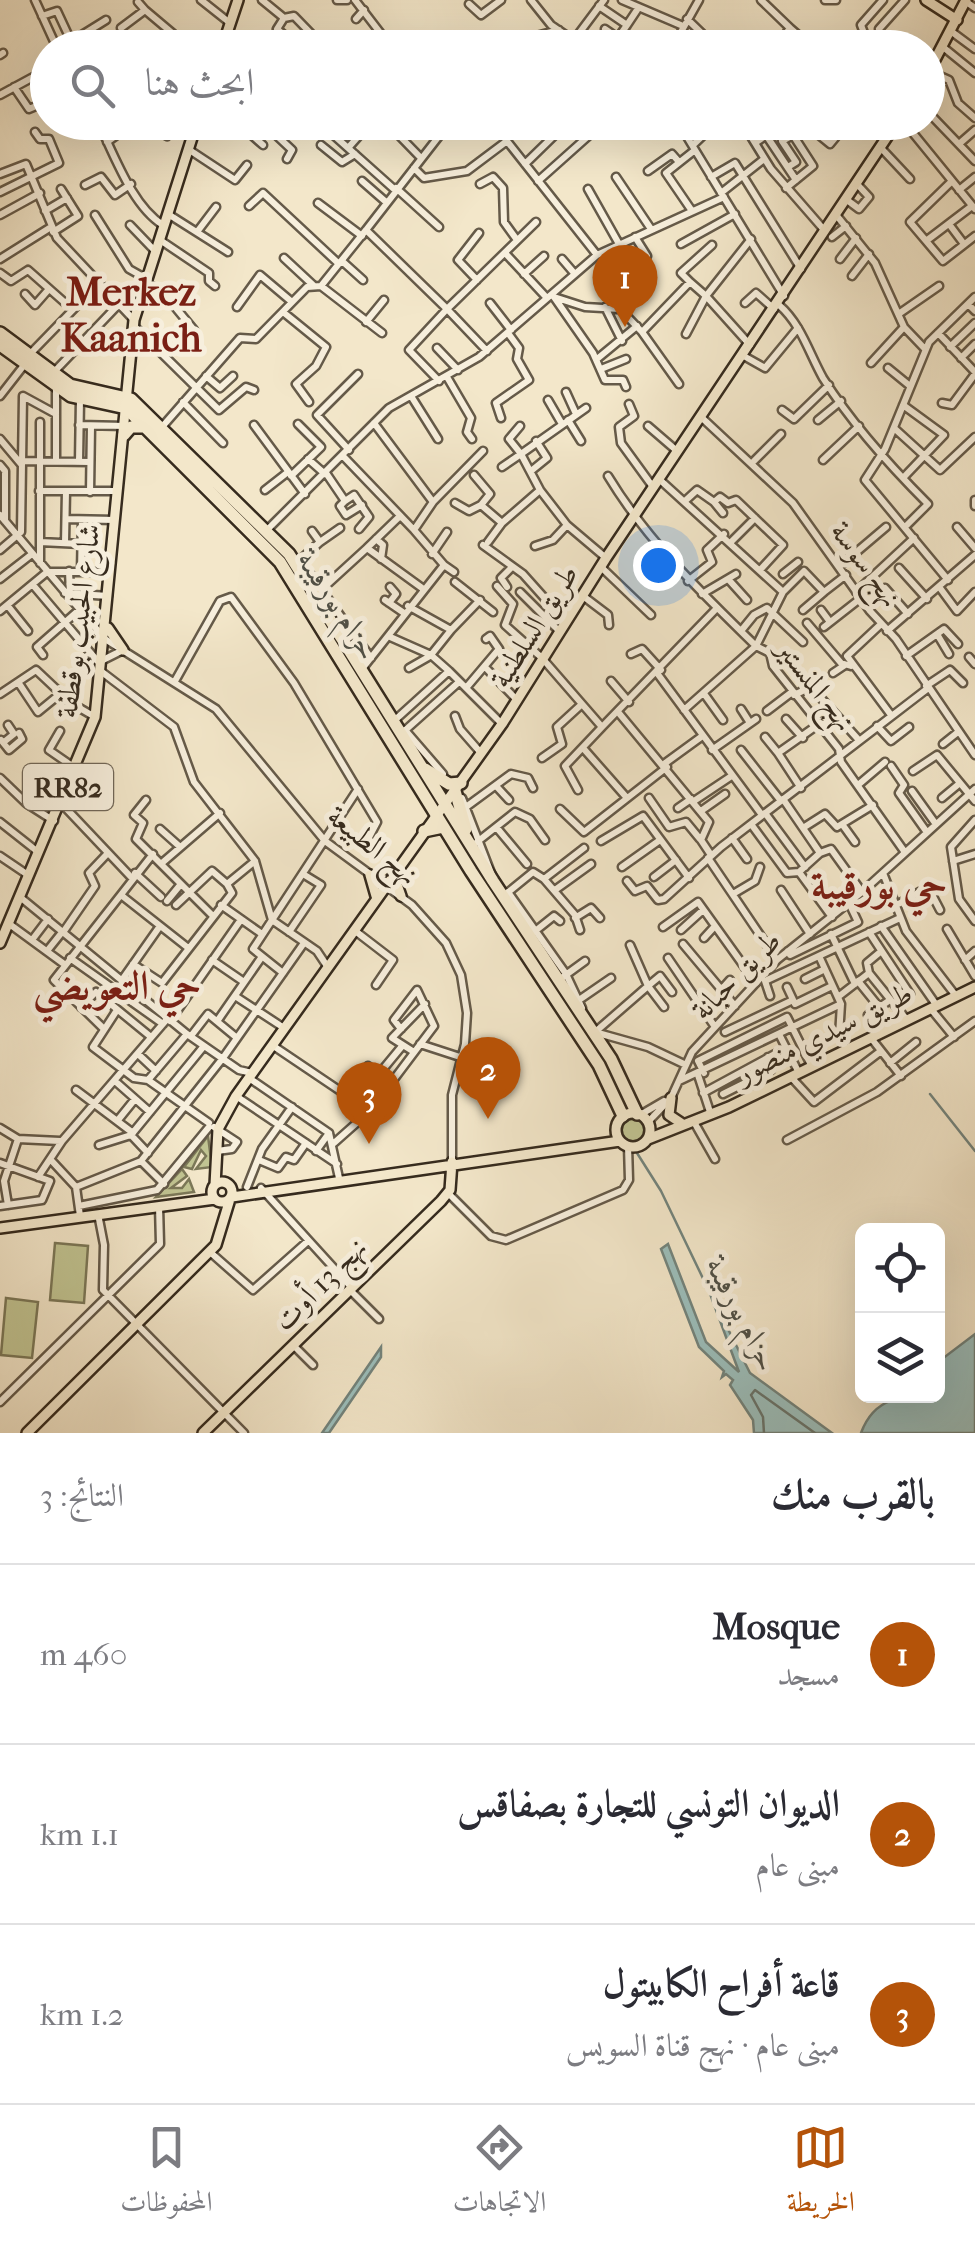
<!DOCTYPE html>
<html lang="ar">
<head>
<meta charset="utf-8">
<style>
	body { margin:0; font-family:"IM FELL French Canon",Amiri,serif; background:#f2f2f3; color:#2b2b33; direction:rtl }
	.controls { position:absolute; right:30px; bottom:30px; display:grid; overflow:hidden; border-radius:15px; box-shadow:0 10px 40px #0002 }
	.controls button { width:90px; height:90px; display:grid; place-items:center; padding:0; border:0; border-bottom:2px solid #e1e1e2; background:#fff; color:#2b2b33; font:50px sans-serif }
	.you { position:absolute; left:658px; top:565px; width:35px; height:35px; margin:-25px; border:8px solid #fff; border-radius:50%; background:#1a73e8; box-shadow:0 0 0 15px #1a73e833 }
	.badge { display:grid; place-items:center; width:65px; height:65px; border-radius:50%; background:#b45309; color:#fff; font-size:32px; font-weight:700 }
	.pin { position:absolute; translate:-50% -82px; filter:drop-shadow(0 2px 5px #0008) }
	.pin::after { content:''; position:absolute; top:52px; width:35px; height:30px; background:inherit; clip-path:polygon(0 0,100% 0,50% 100%) }
	.list { margin:0; padding:0; list-style:none }
	h2 { display:flex; justify-content:space-between; align-items:center; height:130px; margin:0; padding:0 40px; font-size:42px }
	h2 small { font-size:32px; font-weight:400; color:#7c7c81 }
	.list li { display:grid; grid-template-columns:65px 1fr auto; gap:30px; align-items:center; box-sizing:border-box; height:180px; padding:0 40px; border-top:2px solid #e1e1e2 }
	.list b { display:block; font-size:38px; white-space:nowrap }
	.list p { margin:0; font-size:32px; white-space:nowrap; color:#7c7c81 }
	.list em { font-size:32px; font-style:normal; color:#7c7c81 }
	.icon { flex:none; width:55px; height:55px; fill:none; stroke:currentColor; stroke-width:2; stroke-linecap:round; stroke-linejoin:round }
	.map { position:relative; flex:none; width:975px; height:1433px; overflow:hidden; direction:ltr }
	.search { position:absolute; background:#fff; box-shadow:0 10px 40px #0002; left:30px; right:30px; top:30px; height:110px; display:flex; align-items:center; gap:25px; box-sizing:border-box; padding:0 35px; border-radius:55px; color:#7c7c81; font-size:38px }
	.sheet { height:670px; background:#fff }
	nav { display:flex; justify-content:space-around; align-items:center; box-sizing:border-box; height:140px; border-top:2px solid #e1e1e2; background:#fff; font-size:28px; color:#7c7c81 }
	nav a { display:grid; justify-items:center; gap:5px }
	nav .on { color:#b45309 }
	.map>svg:first-child { display:block }
	.green { fill:#c1c492; stroke:#7c7858; stroke-width:2.5 }
	.water { fill:#9cbfbc; stroke:#73847d; stroke-width:2.5 }
	.lines { fill:none; stroke-linecap:round; stroke-linejoin:round }
	.shore { stroke:#69756d; stroke-width:2.5 }
	.stream { stroke:#73847d; stroke-width:2.5 }
	.minor-casing { stroke:#655a49; stroke-width:11 }
	.major-casing { stroke:#362b1e; stroke-width:14 }
	.highway-casing { stroke:#362b1e; stroke-width:16 }
	.minor { stroke:#f7efdd; stroke-width:6 }
	.major { stroke:#f3e7ca; stroke-width:9 }
	.highway { stroke:#f3e7ca; stroke-width:11 }
	.labels { text-anchor:middle; stroke-width:10; stroke-linejoin:round; paint-order:stroke }
	.shield { fill:#f7efdd; stroke:#706657; stroke-width:2.5 }
	.shield-label { font-size:28px; font-weight:bold; fill:#362b1e }
	.street-label { font-size:30px; fill:#362b1e; stroke:#f7efdd }
	.water-label { font-size:32px; font-style:italic; fill:#505046; stroke:#f7efdd }
	.district-label { font-size:40px; font-weight:bold; fill:#7a1f14; stroke:#f7efdd }
</style>
</head>
<body>
<div class="map">
<svg width="975" height="1433" viewBox="0 0 975 1433">
	<rect width="100%" height="100%" fill="#f3e7ca"/>
	<filter id="stains"><feTurbulence type="fractalNoise" baseFrequency=".002" numOctaves="4"/><feColorMatrix values="0 0 0 0 .2 0 0 0 0 .09 0 0 0 0 .02 0 0 0 .5 -.17"/></filter>
	<radialGradient id="worn" r=".72"><stop offset=".6" stop-color="#630" stop-opacity="0"/><stop offset="1" stop-color="#630" stop-opacity=".3"/></radialGradient>
	<!-- green -->
	<path class="green" d="M620 1130a13 13 0 1 1 26 0a13 13 0 1 1-26 0Z
		M208,1136l4,31 -16,2 10,-13 -5,-6 -9,19 -8,-2z
		M182,1169l5,7 -16,12h11l7,-9 5,13 -38,5z
		M55,1243l33,3 -4,57 -34,-3z
		M6,1298l32,4 -6,56 -31,-3z"/>
	<!-- water -->
	<path class="water" d="M445,812l177,271 9,23 -6,1 -14,-29 -171,-261z
		M668,1244l38,98 33,30 -30,-81 41,82 82,60h-78l-1,-13 -23,-35 3,-5 -7,-6 -4,3 2,-6 -25,-24 -38,-98z
		M975,1334v99h-114c14,-38 43,-37 77,-37v-34z
		M381,1347v10l-52,76h-7z"/>
	<g class="lines">
		<!-- shore -->
		<path class="shore" d="M764,1433l-1,-16 -12,-22 4,-5 60,43"/>
		<!-- stream -->
		<path class="stream" d="M930,1094l45,57
			M637,1153l24,38 49,102"/>
		<!-- minor casing -->
		<g class="minor-casing">
			<path id="minor" d="M35,0l22,48
				M201,0l29,23
				M262,0l22,18 10,-2 31,32
				M337,0h10
				M355,0l30,39
				M531,0l20,25 34,23
				M622,0l61,26
				M761,0l29,28 -14,20
				M825,0h11
				M965,1l10,7
				M138,2l7,8
				M469,4l12,11 20,-15
				M599,6l28,19 10,-15
				M42,16l15,-5 14,30
				M356,19l8,-9
				M687,19l30,29
				M121,28l24,-18 45,38
				M790,28l23,20
				M605,29l13,9 9,-13
				M879,29l26,-29
				M952,32l23,17
				M864,33l-3,-8 22,-25
				M283,34l-6,-5 7,-11
				M618,38l17,9
				M676,39l10,9
				M574,40l30,-40
				M427,44l3,4
				M610,47l7,-10
				M943,47l32,26
				M61,48l45,-28
				M149,48l20,-17
				M524,48l12,-12 23,-6
				M672,48l27,-48
				M847,48l17,-15 14,15
				M0,55l3,-2
				M929,71l20,9 9,23 17,15
				M14,87l15,22 12,-5
				M0,95l48,-26
				M928,112l47,49
				M98,122c16,32 34,84 65,103
				M237,122l26,23
				M281,122l-6,12 17,16 -5,9
				M386,122l35,36
				M492,122l105,133
				M678,122l106,174
				M742,122l29,47 54,62
				M805,122l3,3
				M873,122l16,14
				M904,122l71,87
				M627,124l10,9 14,-11
				M152,127l15,9 11,-14
				M329,131l66,59
				M766,135l30,45
				M819,135l11,9 18,-22
				M107,142l28,-20
				M755,143l26,-18
				M959,144l16,-14
				M321,145l21,17 13,-8
				M693,145l24,-23
				M348,148l23,-26
				M881,148l29,31
				M188,149l47,31 12,-15
				M525,164l43,-42
				M414,168l10,10 43,-7 40,-30
				M648,171l24,-17 7,8
				M0,174l26,-10 31,74 76,81
				M616,177l35,52
				M711,177l24,-14 66,106
				M362,181l24,21
				M538,181l66,-59
				M952,181l-42,41 33,39 32,-25
				M480,184l13,-7 10,11 1,34 13,18
				M85,185l16,-8 14,18 16,-11
				M396,188l43,39
				M786,188l27,-22 -20,-31 -11,6 14,21 -8,5
				M588,189l31,55
				M959,190l16,-13
				M0,192l59,-29 -10,-24h-9l-5,-7
				M721,193l43,-34
				M847,200l12,9 10,-12 -12,-13
				M318,203l44,33
				M249,206l14,-13 76,71
				M45,211l22,-13
				M692,211l-26,-38 29,-23
				M168,214l60,38
				M0,215l40,-22
				M95,215l34,54 16,9
				M837,216l38,47 29,64 21,22
				M949,224l15,20
				M130,225l24,25
				M366,230l84,-108
				M53,232l25,-16 -17,-27
				M197,232l19,-25
				M635,237l12,19
				M832,237l14,-11
				M160,240l49,33v8l6,5
				M926,241l46,-35
				M681,244l54,-30
				M506,254l40,43
				M284,258l29,27
				M0,259l51,-32
				M562,259l12,14
				M840,259l16,-21
				M342,261l21,19
				M0,273l11,8 17,-11 44,39
				M524,274l20,-18
				M852,276l17,-22
				M477,280l-19,-20 21,-27
				M690,282l-9,-9 31,-28
				M145,283l17,8 32,39
				M321,286l45,-56 81,79 -38,41 30,31
				M25,294l10,11 14,-16
				M554,297l31,10 35,2 22,23 48,-50 16,14 45,-57
				M554,297l39,56 12,27h18l3,7
				M490,303l21,27
				M745,303l11,-10 18,16
				M968,304l7,7
				M779,305c22,19 30,48 44,73 29,46 67,88 105,126l-23,23
				M237,307l23,-32 32,27
				M605,307l17,34
				M617,308l-2,-16 17,-16
				M283,312l43,35 -10,19 -20,18 13,18
				M900,313l39,-27
				M366,322l18,-22
				M135,327l84,83 27,-23 8,3
				M642,332l37,52
				M938,333l37,39
				M686,334l20,-38 44,49
				M950,347l25,-24
				M437,348l21,22
				M487,351l-40,-42 89,-87
				M30,354l67,-69
				M742,355l23,13 33,-40
				M961,358l14,-14
				M597,359l40,-33
				M871,363l33,-36
				M888,368l22,18
				M601,369l25,-10
				M53,373l65,-68
				M206,376l14,12 13,-12
				M447,377l24,41 -4,14 5,7
				M566,392l10,22
				M0,396l25,-32
				M411,396l27,43
				M548,400l14,24
				M183,402l40,41
				M942,403l10,2 23,-31
				M629,404l5,12 -15,11 2,16 32,44
				M903,405l41,30 -41,43
				M782,410l12,9 35,-34
				M700,416l93,87 77,108 26,28 79,116
				M501,418l-5,-15 33,-23 -12,-21 2,-11 -11,-15
				M568,420l13,21
				M818,420l23,-19
				M40,422v141
				M79,425l46,1
				M254,425l51,69
				M648,426l29,25
				M162,427l78,-89 16,1 51,-52 14,-1 61,47
				M894,428l46,42 35,-33
				M0,439l21,25
				M349,450l-32,-35 41,-41
				M343,456l71,74
				M308,459l17,15
				M823,460l36,-34
				M22,461l68,1
				M56,461v-73
				M79,462l1,-63
				M752,463l29,-29
				M0,465l5,6v50
				M502,467l19,-13 -12,-15 11,-13
				M531,471l16,-13 -11,-17
				M326,473l19,28 -5,5 6,9 16,-10
				M474,475l16,19 -9,11
				M291,476l30,-29 -23,-23
				M608,476c40,66 93,116 148,170l14,7 3,13 66,83 2,13 63,89
				M659,479l124,113
				M265,490l23,-18
				M540,490l-19,-36 65,-46
				M39,491h79
				M90,492l1,-66
				M975,500v6
				M345,501l9,-6 15,22 -10,12
				M685,501l12,-11 17,12 6,-5 8,6 8,-3 47,45 -22,24
				M433,502l50,-51
				M714,502l9,11
				M455,503l14,8 12,-6 21,18 38,-33 27,35 39,33
				M0,515l105,124 111,70 109,132 87,64 34,38 15,32 6,38 -2,31 -13,51v67
				M399,517l-32,31 55,40
				M66,519l49,1
				M957,527l18,21
				M267,530l122,-122 90,-51 118,-102 127,-58
				M376,539l7,6 -2,14
				M732,541l23,-23
				M40,542l41,2
				M320,542l20,-14
				M488,542l14,-19
				M65,543l1,-52
				M483,545l40,29 42,47
				M535,546l18,-6 14,-15
				M0,550l21,-18 2,-136 33,18
				M432,554l15,-22
				M301,559l19,-17 -8,-11
				M300,560l71,98
				M444,565l10,7
				M840,566l46,-39
				M601,567l50,48
				M899,568l28,31
				M69,571l1,23
				M81,571l1,-51
				M783,574l15,-12
				M0,579l32,-25
				M729,580l18,20
				M948,580l-83,-100 20,-31 44,-107 46,-45
				M688,581l24,-19 -5,-12 17,-16
				M455,582l38,30
				M33,585l67,79
				M497,586l16,18 -8,21 37,33 60,69 115,-119
				M507,587l-6,-9 11,-11
				M885,588l23,26
				M940,588l17,23 18,-19
				M320,591l47,-43
				M520,592l39,39
				M856,592l58,-54
				M65,593l43,3
				M702,594l34,-20
				M583,596l25,19 1,10
				M385,600l19,13
				M389,603l7,-9 -6,-7
				M8,606l20,25
				M408,606l43,24 -20,25 18,16
				M803,610l21,-18
				M821,610l9,12
				M0,611l47,-39h62
				M807,623l34,40 10,3
				M880,625l-33,31 44,59
				M824,627l37,-29
				M451,630l29,-30
				M741,631l13,-16 13,-7 36,34
				M887,631l88,-76
				M937,634l12,20
				M388,636l43,19
				M631,654l11,-5 19,21
				M43,655l-6,-8 42,-37
				M906,656l38,-27 14,15
				M969,657l6,7
				M103,660l20,-10
				M485,667l32,33
				M409,668l21,-12
				M362,669l82,-104 -30,-35 19,-28 -59,-79
				M102,672l72,55 20,55 61,79 17,59 45,31 10,15
				M657,673l105,142
				M833,673l12,-8
				M175,681l45,-80 11,-4 63,86 83,139 -10,19
				M611,681l18,21
				M18,682l20,30 22,-18
				M926,686l24,-16 13,13
				M466,688l33,-39 -9,-13 -4,3
				M0,694l36,-24 35,33 24,14
				M705,695l18,25
				M794,695l17,-8 46,51
				M741,709l9,14
				M684,710l72,-64 27,-54 21,-21 20,21 22,-17
				M767,711l25,-19
				M618,712l91,110 -8,18 10,15
				M455,716l5,13 21,24
				M786,719l17,19
				M395,720l54,-49 53,53
				M877,726l14,15 18,-14
				M405,730l38,44
				M60,731l-11,19 26,18
				M401,734l58,-52
				M765,737l13,16
				M1,740l8,10 13,-11 -3,-6
				M4,742l10,-8 -6,-9
				M943,744l15,-12
				M583,748l44,50
				M712,750l44,-31
				M741,750l40,51
				M542,758l20,-14 -5,-17 25,-23
				M664,764l37,-27
				M891,766l13,19 -5,8 27,38
				M913,771l24,-16 38,46
				M0,778l26,25 28,18
				M858,785l27,-23
				M497,787l12,13
				M801,788l-23,-35 41,-29
				M578,790l-13,-24 37,-39
				M912,791l23,32
				M462,798l31,80
				M649,798l20,29 17,-5 14,17
				M942,798l18,-15
				M146,800l-12,15 9,8 -7,16 76,76
				M694,801l36,-24
				M61,803l70,74
				M466,807l45,-33 17,4 5,10
				M678,808l13,-9
				M560,809l24,23 83,-65
				M701,811l24,-17
				M765,813l40,54
				M975,820l-24,27 8,52 16,22
				M0,822l38,30
				M751,824l36,49 12,-1 21,-19 -37,-54
				M842,824l13,18
				M497,828l30,36
				M803,828l22,-14 12,13 36,-22
				M160,829l19,17
				M732,838l15,21
				M601,841l42,-25 46,62
				M477,842l38,-30 15,7 15,21
				M820,853l11,-4 31,43
				M0,856l28,19
				M708,858l69,102
				M953,861l22,-7
				M162,863l58,-50
				M622,867l38,-27
				M799,872l33,45
				M135,873l26,24
				M883,873l23,58 50,65
				M654,877l22,-17
				M627,881l8,10 12,-5 11,14 6,-1 57,-52 206,-158
				M555,890l36,-26
				M781,890l29,44
				M508,892l58,82 16,34
				M506,894l27,-22 11,7
				M733,894l22,-13 5,-14
				M121,895l66,52
				M20,897l167,137 52,36 13,3
				M167,901l14,-17
				M176,905l36,-34 15,13
				M221,905l41,29
				M895,906l33,-19 12,23
				M575,918l16,-10 9,10
				M8,923l56,41
				M881,926l56,80
				M663,927l35,-25 58,81
				M947,929l28,47
				M354,930l39,30 -17,25
				M580,930l-5,-15 -31,-36 40,-31
				M681,930l22,-20
				M64,931l31,-45 -6,-13 18,-19
				M289,932l32,-47 -18,-11
				M534,932l20,-16 6,5
				M869,932l41,62 -15,11
				M831,934l24,50
				M704,938l11,-12
				M32,940l16,-21
				M683,944l52,62
				M630,945l18,41 12,-10 12,16
				M47,951l16,-20
				M788,951l2,4 68,-33 -9,-19
				M819,956l22,48 -2,32 8,14
				M70,958l93,66
				M668,958l47,69
				M212,960l32,22
				M965,960l10,-9
				M133,964l29,19 70,-90 -5,-9 28,-23
				M283,973l-30,-24 105,-160
				M869,973l38,47
				M563,977l22,-16
				M805,979l20,-10
				M122,980l38,-54
				M858,981l21,26
				M787,987l8,17 37,-18
				M722,989l8,-9
				M235,996l49,32
				M770,996l-5,-15 135,-63
				M838,997l31,-24 -2,-10 12,-10
				M579,1000l32,-22
				M81,1007l15,-15 55,45
				M931,1009l23,28
				M117,1010l-24,37 41,31 14,2 61,43
				M218,1020l43,-62
				M170,1021l70,-100
				M103,1028l-49,-48 99,-126
				M725,1032l68,-32
				M594,1033l54,-47 16,21
				M598,1033l50,14 38,18
				M877,1035l-9,-20 22,-15
				M191,1036l17,-22 29,24
				M780,1036l19,37
				M871,1038l30,38
				M420,1044l43,14
				M272,1045l98,66
				M414,1052l-22,-14 33,-34
				M138,1054l18,17
				M890,1063l26,-21
				M704,1073l-6,-12 89,-44 25,50
				M379,1074l24,-29
				M698,1075l13,40
				M791,1077l23,25 67,-51
				M249,1078l80,55 10,45
				M148,1080l39,-46
				M115,1081l35,31
				M679,1081l162,-77
				M76,1090l57,43
				M703,1093l83,-45
				M723,1094l48,-24 -3,-13
				M236,1096l101,68
				M382,1096l-24,-19 10,-11 23,18
				M640,1115l24,-14
				M118,1120l17,-21
				M648,1122l23,-24 21,-46 85,-92 85,-68 113,-103
				M694,1122l21,37
				M214,1127l23,15 -5,7 -15,2
				M0,1128l18,11 42,2
				M131,1135l17,18
				M787,1140l90,-48 98,-71
				M334,1143l36,-32 64,-85 -17,-36 -23,30 7,9
				M99,1145l32,-10 73,-89
				M316,1151l13,-18
				M50,1159l26,28 4,29
				M259,1160l19,8 8,-11 8,3 12,-17
				M141,1161l23,23
				M0,1163l50,18 -8,19 -42,6
				M38,1177l24,-36 106,-123
				M76,1187l65,-26 82,-103 81,-115
				M247,1187l15,-38 30,-42
				M261,1188l90,99
				M448,1193l43,43 15,4 117,-50 6,-10 -1,-34
				M8,1205l-4,-24 14,-42
				M79,1206l78,-16 52,-63
				M98,1214l6,31 -1,45 141,143
				M210,1252l43,38 55,-49
				M350,1290l29,29
				M293,1345l20,20
				M0,1402l160,-158 -1,-38"/>
		</g>
		<!-- major casing -->
		<g class="major-casing">
			<path id="major" d="M926,0l31,20
				M222,48l16,-48
				M928,73l38,-73
				M108,628l15,22
				M370,875l6,21
				M394,876l7,20
				M0,943l95,-226 39,-397 63,-198
				M671,1098l-2,17 12,8
				M616 1130a17 17 0 1 1 34 0a17 17 0 1 1-34 0Z
				M648,1139l81,-32 246,-120
				M212 1192a10 10 0 1 1 20 0a10 10 0 1 1-20 0Z
				M215,1185l3,-56 18,-33 266,-372 104,-166 291,-436
				M232,1197l388,-56
				M0,1228l215,-29
				M27,1433l189,-188 14,-46
				M203,1433l238,-232 9,-11 2,-28"/>
		</g>
		<!-- highway casing -->
		<g class="highway-casing">
			<path id="highway" d="M0,333l70,52 61,14 158,155 204,327 118,178 26,55
				M0,345l71,51 55,12 154,154 191,309 128,194 24,51
				M124,435l7,-8h13
				M425,769l24,15 12,-1
				M455,791l11,38
				M424,831l19,-4"/>
		</g>
		<!-- minor -->
		<use href="#minor" class="minor"/>
		<!-- major -->
		<use href="#major" class="major"/>
		<!-- highway -->
		<use href="#highway" class="highway"/>
	</g>
	<g class="labels">
		<!-- shield labels -->
		<rect class="shield" x="23" y="764" width="90" height="46" rx="8"/>
		<g class="shield-label">
			<text x="68" y="797">RR82</text>
		</g>
		<!-- street labels -->
		<g class="street-label">
			<text transform="translate(866 564) rotate(54)" y="10">نهج سوسة</text>
			<text transform="translate(78 621) rotate(-83)" y="10">شارع الحبيب بوقطفة</text>
			<text transform="translate(534 626) rotate(-58)" y="10">طريق السلطنية</text>
			<text transform="translate(816 685) rotate(52)" y="10">نهج المنستير</text>
			<text transform="translate(373 845) rotate(39)" y="10">نهج الطبيعة</text>
			<text transform="translate(736 975) rotate(-45)" y="10">طريق حبانة</text>
			<text transform="translate(824 1033) rotate(-26)" y="10">طريق سيدي منصور</text>
			<text transform="translate(320 1284) rotate(-45)" y="10">نهج 13 أوت</text>
		</g>
		<!-- water labels -->
		<g class="water-label">
			<text transform="translate(339 605) rotate(57)" y="11">حزام بورقيبة</text>
			<text transform="translate(743 1314) rotate(63)" y="11">حزام بورقيبة</text>
		</g>
		<!-- district labels -->
		<g class="district-label">
			<text x="131" y="305">Merkez<tspan x="131" dy="46">Kaanich</tspan></text>
			<text x="879" y="898">حي بورقيبة</text>
			<text x="117" y="999">حي التعويضي</text>
		</g>
	</g>
	<rect width="100%" height="100%" filter="url(#stains)"/>
	<rect width="100%" height="100%" fill="url(#worn)"/>
</svg>
<div class="controls">
<button><svg class="icon" aria-label="locate" viewBox="0 0 24 24"><circle cx="12" cy="12" r="6"/><path d="M12 2v4M12 18v4M2 12h4M18 12h4"/></svg></button>
<button><svg class="icon" aria-label="layers" viewBox="0 0 24 24"><path d="M12 4l9 5-9 5-9-5zM3 14l9 5 9-5"/></svg></button>
</div>
<div class="you"></div>
<div class="pin badge" style="left:625px;top:327px">1</div>
<div class="pin badge" style="left:488px;top:1119px">2</div>
<div class="pin badge" style="left:369px;top:1144px">3</div>
<div class="search"><svg class="icon" aria-label="search" viewBox="0 0 24 24"><circle cx="10" cy="10" r="6"/><path d="M15 15l6 6"/></svg>ابحث هنا</div>
</div>
<section class="sheet">
<h2>بالقرب منك<small>النتائج: 3</small></h2>
<ul class="list">
<li><span class="badge">1</span><div><b>Mosque</b><p>مسجد</p></div><em>460 m</em></li>
<li><span class="badge">2</span><div><b>الديوان التونسي للتجارة بصفاقس</b><p>مبنى عام</p></div><em>1.1 km</em></li>
<li><span class="badge">3</span><div><b>قاعة أفراح الكابيتول</b><p>مبنى عام · نهج قناة السويس</p></div><em>1.2 km</em></li>
</ul>
</section>
<nav>
<a class="on"><svg class="icon" aria-label="map" viewBox="0 0 24 24"><path d="M3 6l6-2 6 2 6-2v14l-6 2-6-2-6 2zM9 4v14M15 6v14"/></svg>الخريطة</a>
<a><svg class="icon" aria-label="directions" viewBox="0 0 24 24"><path d="M12 3l9 9-9 9-9-9zM9 14v-3h6M13 9l2 2-2 2"/></svg>الاتجاهات</a>
<a><svg class="icon" aria-label="saved" viewBox="0 0 24 24"><path d="M7 4h10v16l-5-4-5 4z"/></svg>المحفوظات</a>
</nav>
</body>
</html>
